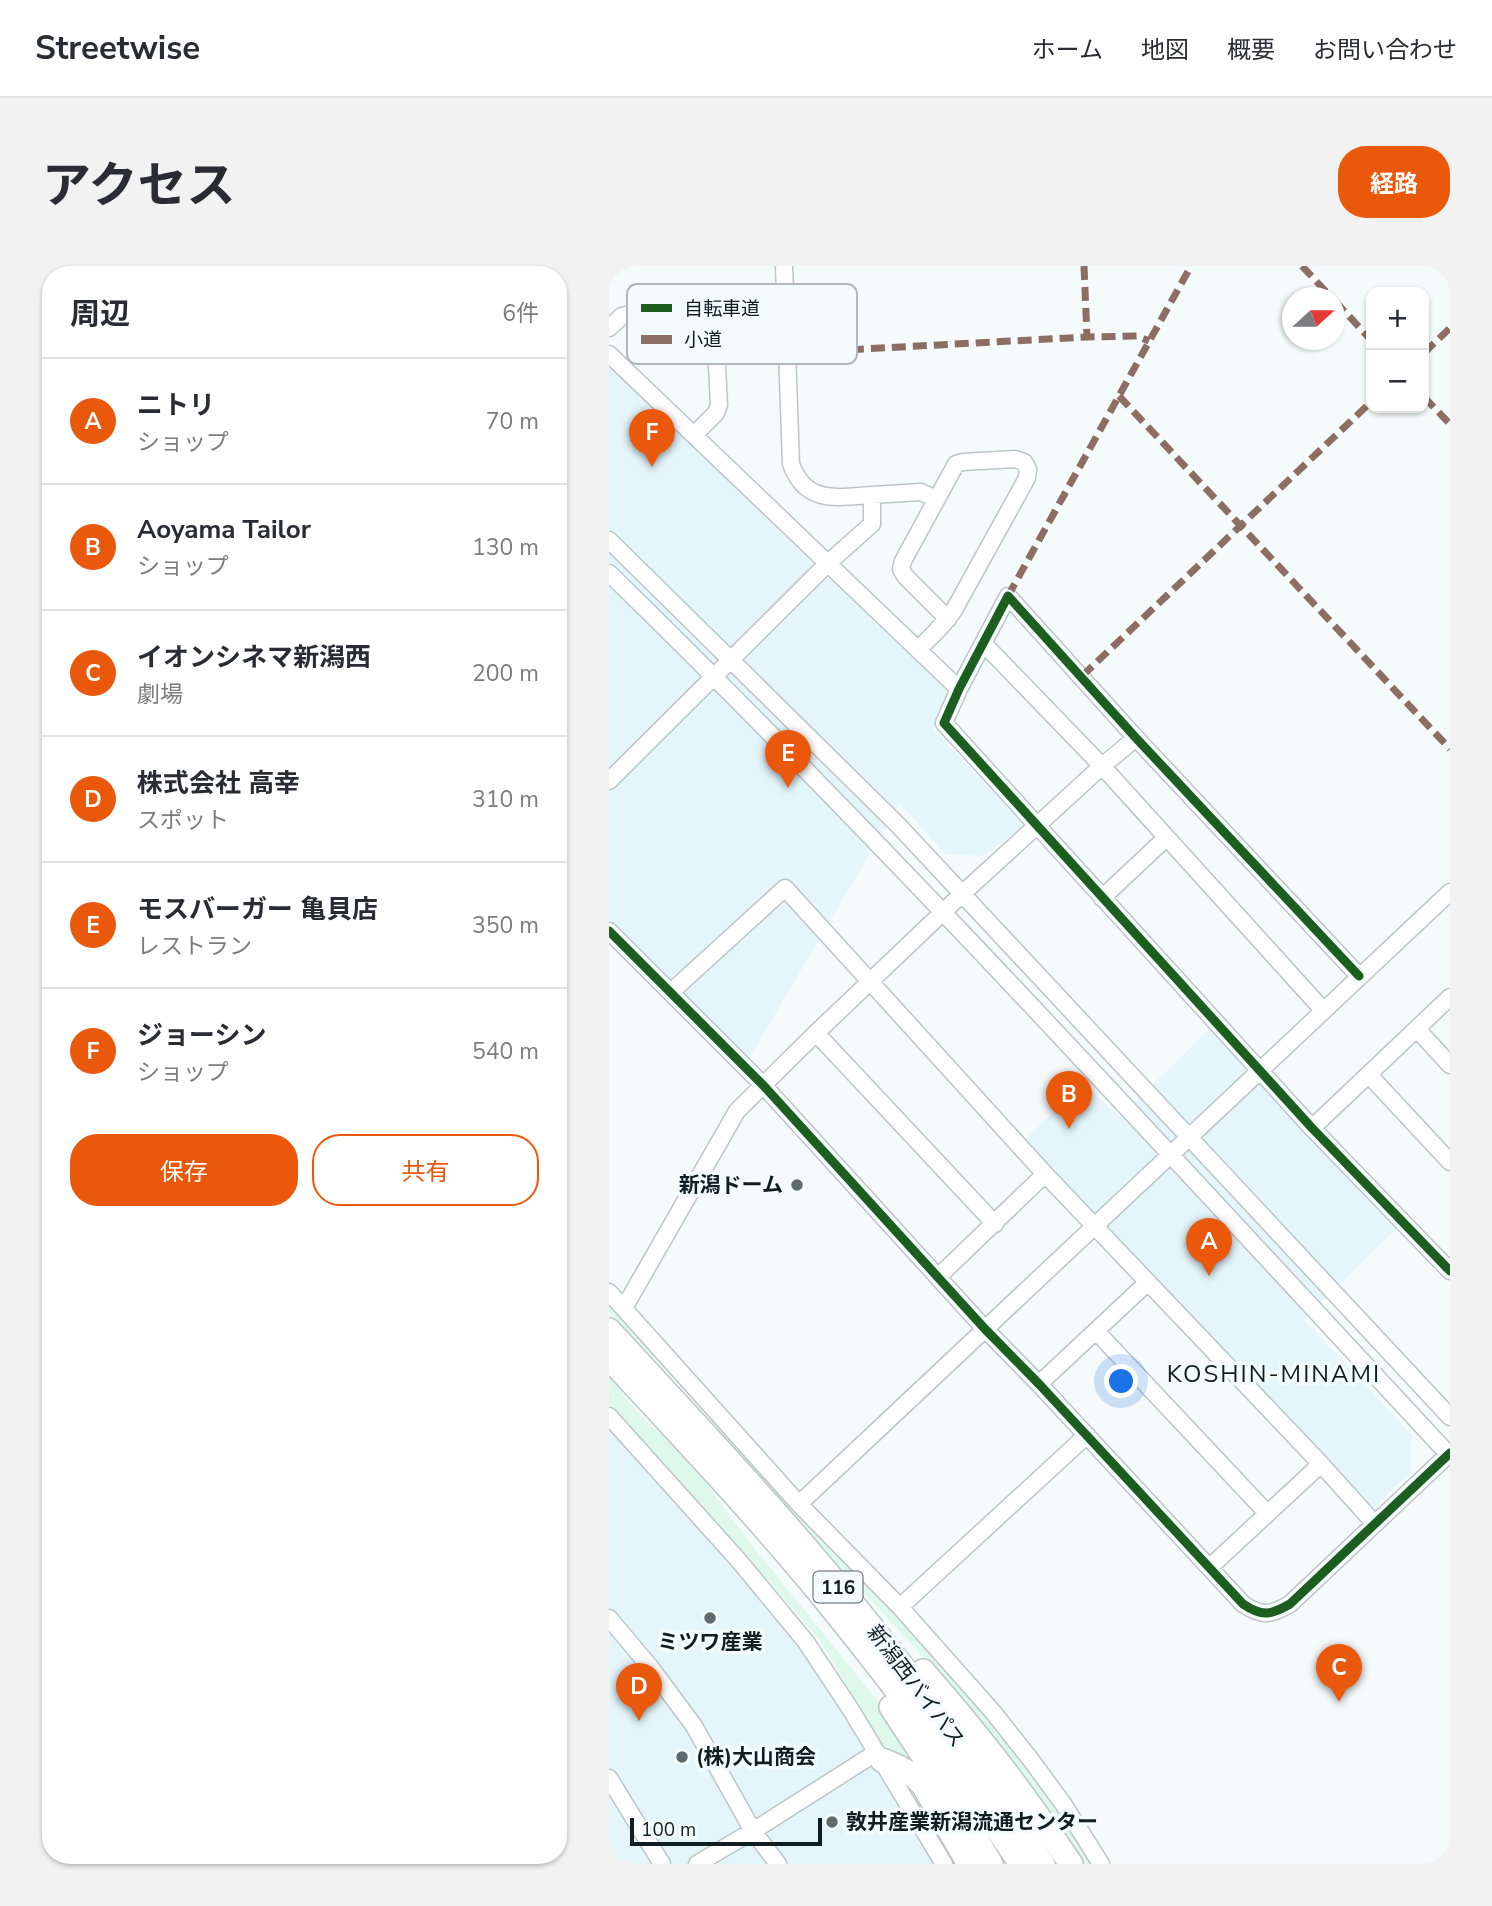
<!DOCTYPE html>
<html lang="ja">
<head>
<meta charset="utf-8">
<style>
	body { margin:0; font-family:"Nunito Sans","Noto Sans JP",sans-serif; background:#f2f2f3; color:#2b2b33 }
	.controls { position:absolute; right:21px; top:21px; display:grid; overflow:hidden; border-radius:14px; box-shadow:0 2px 5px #0004 }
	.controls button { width:63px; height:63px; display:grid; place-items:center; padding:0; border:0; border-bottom:2px solid #e1e1e2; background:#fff; color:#2b2b33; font:35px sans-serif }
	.compass { position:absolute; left:673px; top:21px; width:63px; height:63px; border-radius:50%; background:#fff; box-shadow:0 2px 5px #0004; rotate:69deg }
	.scale { position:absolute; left:21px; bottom:18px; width:192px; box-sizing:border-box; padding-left:7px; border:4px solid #101e22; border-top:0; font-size:19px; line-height:24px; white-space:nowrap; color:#101e22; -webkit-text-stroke:5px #f3fbfd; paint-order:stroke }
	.you { position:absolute; left:513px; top:1116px; width:24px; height:24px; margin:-18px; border:5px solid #fff; border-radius:50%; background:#1a73e8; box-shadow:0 0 0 10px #1a73e833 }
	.badge { display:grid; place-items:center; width:46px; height:46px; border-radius:50%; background:#ea580c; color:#fff; font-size:23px; font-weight:700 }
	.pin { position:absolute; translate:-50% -58px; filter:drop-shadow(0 2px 4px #0008) }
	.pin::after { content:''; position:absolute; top:37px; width:24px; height:21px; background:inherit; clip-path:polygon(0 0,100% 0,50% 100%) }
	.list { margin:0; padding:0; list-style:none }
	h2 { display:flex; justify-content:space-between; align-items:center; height:91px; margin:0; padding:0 28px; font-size:30px }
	h2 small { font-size:23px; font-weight:400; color:#7c7c81 }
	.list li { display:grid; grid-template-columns:46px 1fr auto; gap:21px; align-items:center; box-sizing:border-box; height:126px; padding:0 28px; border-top:2px solid #e1e1e2 }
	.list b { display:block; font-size:26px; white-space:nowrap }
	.list p { margin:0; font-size:23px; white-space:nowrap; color:#7c7c81 }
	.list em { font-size:23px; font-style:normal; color:#7c7c81 }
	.actions { display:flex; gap:14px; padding:21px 28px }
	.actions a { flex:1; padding:16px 0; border:2px solid #ea580c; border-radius:28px; text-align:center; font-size:24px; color:#ea580c }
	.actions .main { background:#ea580c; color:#fff }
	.map { position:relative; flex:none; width:841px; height:1598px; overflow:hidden; border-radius:28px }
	header { display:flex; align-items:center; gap:42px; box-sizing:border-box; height:98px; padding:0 35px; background:#fff; border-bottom:2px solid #e1e1e2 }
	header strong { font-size:33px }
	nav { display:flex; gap:38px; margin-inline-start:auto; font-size:24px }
	.intro { display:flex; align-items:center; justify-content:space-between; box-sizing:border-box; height:168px; padding:0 42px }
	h1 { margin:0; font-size:49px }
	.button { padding:18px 32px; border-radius:28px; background:#ea580c; color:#fff; font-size:24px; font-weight:700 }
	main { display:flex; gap:42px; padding:0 42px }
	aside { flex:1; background:#fff; border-radius:28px; box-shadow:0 2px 5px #0004 }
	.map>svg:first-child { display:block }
	.built { fill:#e4f6fb }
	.green { fill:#dff8ec }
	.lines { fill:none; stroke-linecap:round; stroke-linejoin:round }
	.minor-casing { stroke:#bcc5c8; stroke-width:19 }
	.highway-casing { stroke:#bcc5c8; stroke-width:26 }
	.minor { stroke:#fefefe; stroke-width:16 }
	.highway { stroke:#fefefe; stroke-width:23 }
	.quiet { stroke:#8d6e63; stroke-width:7; stroke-dasharray:14 7; stroke-linecap:butt }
	.cycleway-casing { stroke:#f3fbfd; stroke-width:13 }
	.cycleway { stroke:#1b5e20; stroke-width:9 }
	.poi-dot { fill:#606b6e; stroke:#f3fbfd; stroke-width:2.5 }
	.labels { text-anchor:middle; stroke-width:7; stroke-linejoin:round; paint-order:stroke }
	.shield { fill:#f3fbfd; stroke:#546064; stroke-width:2 }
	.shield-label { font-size:19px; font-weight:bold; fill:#101e22 }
	.poi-label { font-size:21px; font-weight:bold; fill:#101e22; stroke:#f3fbfd; text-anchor:start }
	.street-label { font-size:21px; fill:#101e22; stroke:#f3fbfd }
	.quarter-label { font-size:24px; letter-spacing:2px; fill:#101e22; stroke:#f3fbfd }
	.key { fill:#f3fbfd; stroke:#afb9bb; stroke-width:2 }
	.key-label { font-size:19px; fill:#101e22 }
</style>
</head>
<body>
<header>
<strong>Streetwise</strong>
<nav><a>ホーム</a><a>地図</a><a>概要</a><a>お問い合わせ</a></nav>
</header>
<div class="intro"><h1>アクセス</h1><a class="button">経路</a></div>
<main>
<aside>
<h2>周辺<small>6件</small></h2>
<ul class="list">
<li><span class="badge">A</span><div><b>ニトリ</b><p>ショップ</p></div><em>70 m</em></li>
<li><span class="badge">B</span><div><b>Aoyama Tailor</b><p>ショップ</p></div><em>130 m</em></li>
<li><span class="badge">C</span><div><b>イオンシネマ新潟西</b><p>劇場</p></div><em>200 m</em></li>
<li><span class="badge">D</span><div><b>株式会社 高幸</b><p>スポット</p></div><em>310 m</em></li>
<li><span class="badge">E</span><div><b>モスバーガー 亀貝店</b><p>レストラン</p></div><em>350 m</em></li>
<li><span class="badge">F</span><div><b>ジョーシン</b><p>ショップ</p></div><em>540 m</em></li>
</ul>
<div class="actions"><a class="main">保存</a><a>共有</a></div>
</aside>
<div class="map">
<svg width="841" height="1598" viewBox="0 0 841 1598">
	<rect width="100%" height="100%" fill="#f5fafb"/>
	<!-- built -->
	<path class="built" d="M0,80l347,338 -23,45 91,96 -40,31 -39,-2 -45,-51 -154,260 -137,-136z
		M603,761l186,200 -94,93 107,114v38l-38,36 -349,-368 60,-56 35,33z
		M0,1150l174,197 165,251h-339z"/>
	<!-- green -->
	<path class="green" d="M0,1034l358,393 69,85 56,86h-11l-128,-175 -133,-143 -147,-169 -64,-64z
		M0,1110l28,36 37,33 30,36 51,68 126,156 45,66 -39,-18 -68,-114 -79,-90 -131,-145z"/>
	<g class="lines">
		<!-- minor casing -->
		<g class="minor-casing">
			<path id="minor" d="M0,62l13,-12 8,-2 156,-8
				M0,88l350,335
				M85,169l22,-22 3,-8 -5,-95
				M263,229l49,-3 15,7
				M0,274l289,285 552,592
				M0,307c291,284 564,585 841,883
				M375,378l118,122 221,244
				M309,383c13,-12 26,-24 36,-39l73,-132 1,-9 -4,-7 -9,-3 -52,3 -7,2 -53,97 -2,8 4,7 43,43
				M0,515l219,-218 44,-39v-29c-35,2 -66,10 -81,-31l-7,-198
				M493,632l64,-60
				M0,665l154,154 222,244 54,55 204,220c19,13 28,11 47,0l160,-151
				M750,710l-223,-238 -128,-142 -49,93 -15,34 368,405 138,143
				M62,726l114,-104 260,286 276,290 54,60
				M808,763l33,36
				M207,767l179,191
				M760,809l81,87
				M703,862l138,-131
				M329,1011l107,-103
				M0,1026l190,212 101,103 93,105 38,48 33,45 37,59
				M15,1042l113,-197 79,-78 146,-139 140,-128 34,-28
				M487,1065l171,182
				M430,1118l109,-102
				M0,1150l131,146 66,80 45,68 93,154
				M190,1238l651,-612
				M601,1301l111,-103
				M291,1341l187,-172
				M0,1352l42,50 43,58 59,105 25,33
				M0,1512l53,86
				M88,1598l56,-33 124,-79"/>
		</g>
		<!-- highway casing -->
		<g class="highway-casing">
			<path id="highway" d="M0,1064c98,106 198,212 286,327 52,67 101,136 148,207
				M0,1092c71,77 143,153 209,233 72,88 140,179 203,273
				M314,1405c54,61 103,125 148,193
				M282,1441l73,111 27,46
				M273,1494c16,6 29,12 41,25l46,79"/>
		</g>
		<!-- minor -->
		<use href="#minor" class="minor"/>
		<!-- highway -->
		<use href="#highway" class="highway"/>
		<!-- quiet -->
		<path class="quiet" d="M475,0l3,71
			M693,0l30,32
			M726,35l36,39
			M178,87l300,-16 50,-1 12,5
			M815,87l26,-25
			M510,130l331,353
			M815,131l26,27
			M399,330l183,-330
			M473,410l289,-274"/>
		<!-- cycleway casing -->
		<g class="cycleway-casing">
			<path id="cycleway" d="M0,665l154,154 222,244 54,55 204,220c19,13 28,11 47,0l160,-151
				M750,710l-223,-238 -128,-142 -49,93 -15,34 368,405 138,143"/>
		</g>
		<!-- cycleway -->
		<use href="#cycleway" class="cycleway"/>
	</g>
	<!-- markers -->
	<g class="poi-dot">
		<circle cx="188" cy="919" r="7"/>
		<circle cx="101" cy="1352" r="7"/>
		<circle cx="73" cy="1491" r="7"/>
		<circle cx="223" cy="1556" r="7"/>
	</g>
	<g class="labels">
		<!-- shield labels -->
		<rect class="shield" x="204.5" y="1305.5" width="49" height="31" rx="5"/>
		<g class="shield-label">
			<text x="229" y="1328">116</text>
		</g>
		<!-- poi labels -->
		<g class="poi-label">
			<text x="174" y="926" text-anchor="end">新潟ドーム</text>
			<text x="101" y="1383" text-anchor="middle">ミツワ産業</text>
			<text x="87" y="1498">(株)大山商会</text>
			<text x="237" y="1563">敦井産業新潟流通センター</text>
		</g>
		<!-- street labels -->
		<g class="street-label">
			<text transform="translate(307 1420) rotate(53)" y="7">新潟西バイパス</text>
		</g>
		<!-- quarter labels -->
		<g class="quarter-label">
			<text x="665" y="1116">KOSHIN-MINAMI</text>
		</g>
	</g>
	<!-- legend -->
	<rect x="18" y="18" width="230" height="80" rx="10" class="key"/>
	<rect x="32" y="38" width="31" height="8" fill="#1b5e20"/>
	<rect x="32" y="69" width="31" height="9" fill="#8d6e63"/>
	<g class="key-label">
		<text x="75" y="49">自転車道</text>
		<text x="75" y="80">小道</text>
	</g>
</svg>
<div class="controls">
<button>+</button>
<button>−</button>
</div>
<svg class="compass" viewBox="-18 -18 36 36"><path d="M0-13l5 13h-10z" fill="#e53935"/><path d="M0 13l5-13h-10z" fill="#7c7c81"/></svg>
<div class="scale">100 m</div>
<div class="you"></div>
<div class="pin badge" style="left:600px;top:1010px">A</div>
<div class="pin badge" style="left:460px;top:863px">B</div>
<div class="pin badge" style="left:730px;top:1436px">C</div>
<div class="pin badge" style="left:30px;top:1455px">D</div>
<div class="pin badge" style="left:179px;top:522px">E</div>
<div class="pin badge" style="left:43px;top:201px">F</div>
</div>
</main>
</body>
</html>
